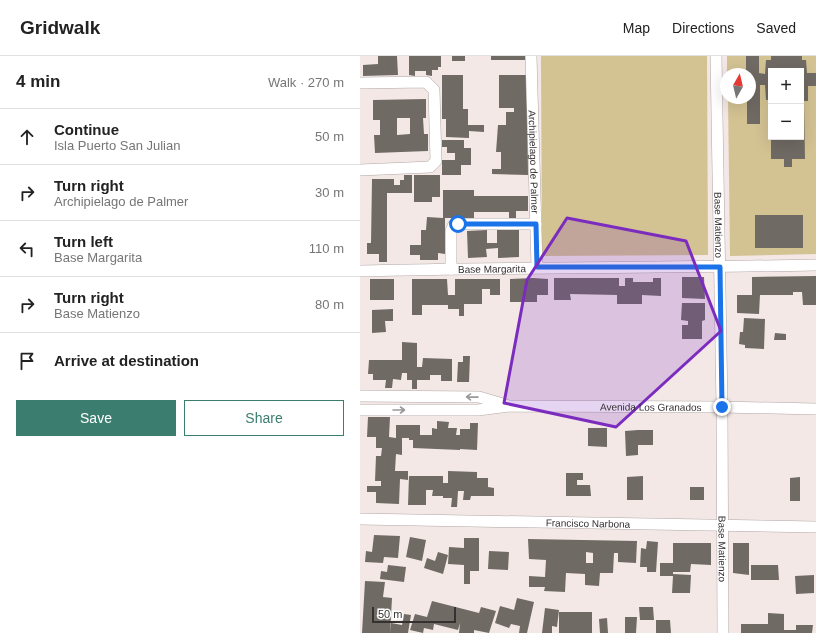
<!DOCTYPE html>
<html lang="en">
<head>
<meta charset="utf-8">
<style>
	body { margin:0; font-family:Helvetica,sans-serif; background:#f2f2f2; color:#222 }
	.controls { position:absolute; right:12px; top:12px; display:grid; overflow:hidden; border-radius:0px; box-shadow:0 4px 16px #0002 }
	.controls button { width:36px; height:36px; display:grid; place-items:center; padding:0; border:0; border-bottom:1px solid #e0e0e0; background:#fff; color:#222; font:20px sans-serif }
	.compass { position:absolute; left:360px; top:12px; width:36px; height:36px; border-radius:50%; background:#fff; box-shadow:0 4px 16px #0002; rotate:8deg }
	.scale { position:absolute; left:12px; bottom:10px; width:84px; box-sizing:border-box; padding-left:4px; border:2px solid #353130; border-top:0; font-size:11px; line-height:14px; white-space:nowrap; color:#353130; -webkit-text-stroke:3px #fff; paint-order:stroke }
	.stop { position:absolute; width:12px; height:12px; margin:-9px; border:3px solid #1a73e8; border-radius:50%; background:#fff }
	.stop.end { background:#1a73e8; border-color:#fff; box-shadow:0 1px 4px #0008 }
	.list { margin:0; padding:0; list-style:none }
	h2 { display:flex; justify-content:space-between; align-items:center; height:52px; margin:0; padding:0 16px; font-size:17px }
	h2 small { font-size:13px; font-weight:400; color:#767676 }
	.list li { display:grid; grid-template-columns:26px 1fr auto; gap:12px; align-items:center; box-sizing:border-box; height:56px; padding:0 16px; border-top:1px solid #e0e0e0 }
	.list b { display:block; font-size:15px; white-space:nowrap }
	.list p { margin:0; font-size:13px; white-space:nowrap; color:#767676 }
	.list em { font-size:13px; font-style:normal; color:#767676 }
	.actions { display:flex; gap:8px; padding:12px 16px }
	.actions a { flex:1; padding:9px 0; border:1px solid #3b7e6f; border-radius:0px; text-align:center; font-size:14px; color:#3b7e6f }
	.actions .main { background:#3b7e6f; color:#fff }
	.icon { flex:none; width:22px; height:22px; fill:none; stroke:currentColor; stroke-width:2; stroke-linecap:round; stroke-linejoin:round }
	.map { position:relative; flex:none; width:456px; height:577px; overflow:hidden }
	header { display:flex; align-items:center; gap:24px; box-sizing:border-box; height:56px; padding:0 20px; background:#fff; border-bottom:1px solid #e0e0e0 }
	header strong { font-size:19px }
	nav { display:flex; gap:22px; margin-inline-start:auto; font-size:14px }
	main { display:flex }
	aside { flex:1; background:#fff }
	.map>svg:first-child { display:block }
	.green { fill:#d3c292; fill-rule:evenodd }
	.building { fill:#706a64; fill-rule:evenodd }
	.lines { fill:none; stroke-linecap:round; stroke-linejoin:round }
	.minor-casing { stroke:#b1a7a5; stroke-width:12 }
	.minor { stroke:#fff; stroke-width:11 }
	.oneway { stroke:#9a9898 }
	.route { stroke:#1a73e8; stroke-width:5 }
	.marked { fill:#7b2cbf; fill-opacity:0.2; stroke:#7b2cbf; stroke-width:3; stroke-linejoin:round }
	.labels { text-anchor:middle; stroke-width:4; stroke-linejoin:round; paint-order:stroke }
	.street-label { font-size:10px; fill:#353130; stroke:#fff }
</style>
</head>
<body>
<header>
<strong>Gridwalk</strong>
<nav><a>Map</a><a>Directions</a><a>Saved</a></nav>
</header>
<main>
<aside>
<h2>4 min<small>Walk · 270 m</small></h2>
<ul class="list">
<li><svg class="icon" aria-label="ahead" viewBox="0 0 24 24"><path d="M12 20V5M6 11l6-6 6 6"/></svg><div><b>Continue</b><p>Isla Puerto San Julian</p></div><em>50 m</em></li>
<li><svg class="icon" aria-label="right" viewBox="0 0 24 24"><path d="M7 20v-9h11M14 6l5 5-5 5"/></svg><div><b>Turn right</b><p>Archipielago de Palmer</p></div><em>30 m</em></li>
<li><svg class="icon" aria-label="left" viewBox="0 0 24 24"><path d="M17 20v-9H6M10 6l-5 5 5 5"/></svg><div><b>Turn left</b><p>Base Margarita</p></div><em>110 m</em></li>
<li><svg class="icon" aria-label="right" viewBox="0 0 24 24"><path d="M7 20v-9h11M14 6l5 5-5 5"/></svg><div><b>Turn right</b><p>Base Matienzo</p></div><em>80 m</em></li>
<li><svg class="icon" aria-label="arrive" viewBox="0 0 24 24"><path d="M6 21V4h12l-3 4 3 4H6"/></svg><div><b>Arrive at destination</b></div></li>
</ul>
<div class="actions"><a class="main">Save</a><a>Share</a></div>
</aside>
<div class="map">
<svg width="456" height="577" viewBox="0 0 456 577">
	<rect width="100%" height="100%" fill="#f3e8e6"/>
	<!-- green -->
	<path class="green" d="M181,0h166l1,199 -166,1z
		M367,0h89v198l-86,2 -2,-158h22v-24h-23zM411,15h30v66h-30z"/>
	<!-- building -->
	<path class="building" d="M18,0h19l1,19 -35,1v-11l15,-1z
		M49,0h32v11h-3v3h-6v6l-6,-1v-4h-11v5l-6,-1z
		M92,0h13v5h-13z
		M131,0h35v4h-35z
		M386,0h13v17l6,1 1,-14h5v-4h31v4h4l1,13h9v13h-8v15h-4l1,58h-13v8h-8v-8h-13v-22h30v-66h-30v29h-5l-1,-15h-5v39h-13v-26h3v-24h-4z
		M82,19h21v34h5v16h16v7l-15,-1v7l-23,-1v-18h-4z
		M139,19h28l1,100 -36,-1v-5h9v-17h-5l2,-27h8v-13h8v-4h-15z
		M66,43v19h-3l1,16h4v17l-53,2 -1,-18h6v-15h-7v-20zM37,62h13v16l-13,1z
		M82,84h22v8h7v17h-10v10h-19v-15h13v-7h-8v-6h-5z
		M44,119h8v18h-25v69h-8v-8h-12v-11h4l1,-64h22v6h6v-5h4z
		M54,119h26v22h-8v5h-18z
		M83,134h31v6h54v15h-12v7h-7v-6h-35v6h-29v36l-7,-1v7h-18v-5h-10v-10h11v-15h5l1,-13 16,1z
		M395,159h48v33h-48z
		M127,174v13h10v-13h22v27l-21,1v-10l-12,1 1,8 -19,1 -1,-27z
		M456,220v29h-13l-1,-13h-9v3h-33l-1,19 -22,-1v-18h15v-18z
		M322,221h22l1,22 -23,-1z
		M173,222l15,1v16h-11v7h-27v-23z
		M194,222h65v8h6v-8h8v4h20v-4h8v18l-19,-1v9h-25v-9l-47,-1 1,6h-17z
		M10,223h24v21h-24z
		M52,223h35l1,16h7v-16h45v16h-10v-6h-8v15h-18v12h-5v-7h-11v-4h-26v10h-10z
		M322,247h23v17l-3,1v18h-20v-14h6v-4l-7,-1z
		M33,253v12h-8l1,11 -14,1v-23z
		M384,262l21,1 -1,30 -19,-1v-3l-6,-1 1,-12h3z
		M415,277l11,1v6h-12z
		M42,286l15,1v24h5l1,-9 29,1v22h-11v-6h-11v5h-13v9h-5v-9h-5v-7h-5l-1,7 -8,-1 -1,9h-7l1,-8h-13v-6h-5l1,-14h33z
		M103,300h7l-1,26h-12l1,-20h5z
		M8,361h22l-1,20 7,1v-13h24v10h12v-7l5,1v-8l12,1 -1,6h9l-1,7h4v-6h10v-6h8l-1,27 -17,-1v1l-47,-2v-8h-4v-2h-7v17l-6,-1 -1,17h13v9l-8,-1 -1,25 -23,-1v-11h-9v-6h14v-5h-6l1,-25h5l1,-8h-6v-11h-9z
		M228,372h19v19l-19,-1z
		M278,374h15v15h-15v10l-12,1 -1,-25z
		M88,415l29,1v6h11v9l6,1v8h-23l-1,4h-7l1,-9h-6l-1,16h-6l1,-9h-9v-2h-11l1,-6h-7v15h-18l1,-29h34v7h5z
		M206,417h17v7h-6v5h13l1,11h-25z
		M283,420v24h-16v-23z
		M440,421v24h-10v-23z
		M330,431h14v13h-14z
		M14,479l26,1 -2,22 -14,-1 -1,6 -18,-1 1,-11 6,1z
		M50,481l16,3 -4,21 -16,-4z
		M104,482h15v33h-9v13h-6v-19l-16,-1 1,-17 15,1z
		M168,483l109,2 -1,22 -18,-1v-9h-4l-1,20h-13l-1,13 -14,-1v-11l-19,-1 -1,19 -21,-1 1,-4h-16v-11l16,1 1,-17 -17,-1zM226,496l7,1v10h-7z
		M287,485l11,1 -2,30h-9v-5h-7l1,-19 5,1z
		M313,487h38v22l-20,-1 -1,8h-17v2l18,1 -1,18h-18l1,-17h-13v-13h13z
		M373,487h16v32l-16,-2z
		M129,495l20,1 -1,18 -20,-1z
		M78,496l10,3 -5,19 -19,-6 3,-10 8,3z
		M28,509l18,2 -2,15 -24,-3 1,-8 6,1z
		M391,509h27l1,15h-28z
		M454,519v18l-18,1 -1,-18z
		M5,525l20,1 -2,15 9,1 -2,35h-28z
		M157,542l17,4 -7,31h-8l1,-7 -9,-2 -2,4 -14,-5 5,-17 14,4z
		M72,545l47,12 2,-6 15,4 -7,22 -15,-3v3h-15l1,-10 -2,7 -24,-6 -1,6 -9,-2 -1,5 -13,-3 5,-16 12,3z
		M279,551h14l1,13h-14z
		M185,552l14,2 -2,17 -5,-1v7h-10z
		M199,556h33v21h-33z
		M408,557l16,1v16h12v-5h17l-1,8h-71v-9h27z
		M44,558l7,1 -3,18h-18l1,-10 11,2z
		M265,561h12l-1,16h-11z
		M247,562l1,15h-8l-1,-14z
		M296,564h14l1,13h-15z"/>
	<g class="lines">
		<!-- minor casing -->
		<g class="minor-casing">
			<g id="minor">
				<path id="s1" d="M171,0l6,211"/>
				<path id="s2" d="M356,0l6,351 1,226"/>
				<path d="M0,27l66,-1 8,8 2,71 -6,6 -70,3"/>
				<path d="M91,213v-38l2,-5 5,-2h78"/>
				<path id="s3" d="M0,215c152,-4 304,-3 456,-6"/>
				<path d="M0,340l119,1 27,8"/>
				<path id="s4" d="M0,354h118l32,-4 212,1 94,2"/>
				<path id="s5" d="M0,463l456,8"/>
			</g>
		</g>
		<!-- minor -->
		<use href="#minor" class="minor"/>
	</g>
	<!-- one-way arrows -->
	<defs><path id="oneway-shaft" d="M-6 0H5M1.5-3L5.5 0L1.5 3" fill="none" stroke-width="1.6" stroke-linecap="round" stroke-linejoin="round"/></defs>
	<g class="oneway">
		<use href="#oneway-shaft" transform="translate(112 341) rotate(-179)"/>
		<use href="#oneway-shaft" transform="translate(39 354)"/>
	</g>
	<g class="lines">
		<!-- route -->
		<path class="route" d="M98,168h78l1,43h183l2,140"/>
	</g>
	<!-- marked area -->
	<path class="marked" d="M207,162l119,23 35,90 -105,96 -112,-24 23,-123z"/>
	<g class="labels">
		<!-- street labels -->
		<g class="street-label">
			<text dy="4" stroke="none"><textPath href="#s1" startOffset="106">Archipielago de Palmer</textPath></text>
			<text dy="4" stroke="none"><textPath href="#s2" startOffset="169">Base Matienzo</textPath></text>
			<text dy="4" stroke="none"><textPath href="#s3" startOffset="132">Base Margarita</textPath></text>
			<text dy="4" stroke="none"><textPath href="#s4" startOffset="291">Avenida Los Granados</textPath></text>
			<text dy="4" stroke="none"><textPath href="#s5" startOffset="228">Francisco Narbona</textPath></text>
			<text dy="4" stroke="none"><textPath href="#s2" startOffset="493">Base Matienzo</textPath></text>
		</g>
	</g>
</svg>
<div class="controls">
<button>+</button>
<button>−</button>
</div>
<svg class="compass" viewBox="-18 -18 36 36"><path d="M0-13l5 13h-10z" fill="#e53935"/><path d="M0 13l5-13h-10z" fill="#767676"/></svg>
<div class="scale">50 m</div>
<div class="stop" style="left:98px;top:168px"></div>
<div class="stop end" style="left:362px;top:351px"></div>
</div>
</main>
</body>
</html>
